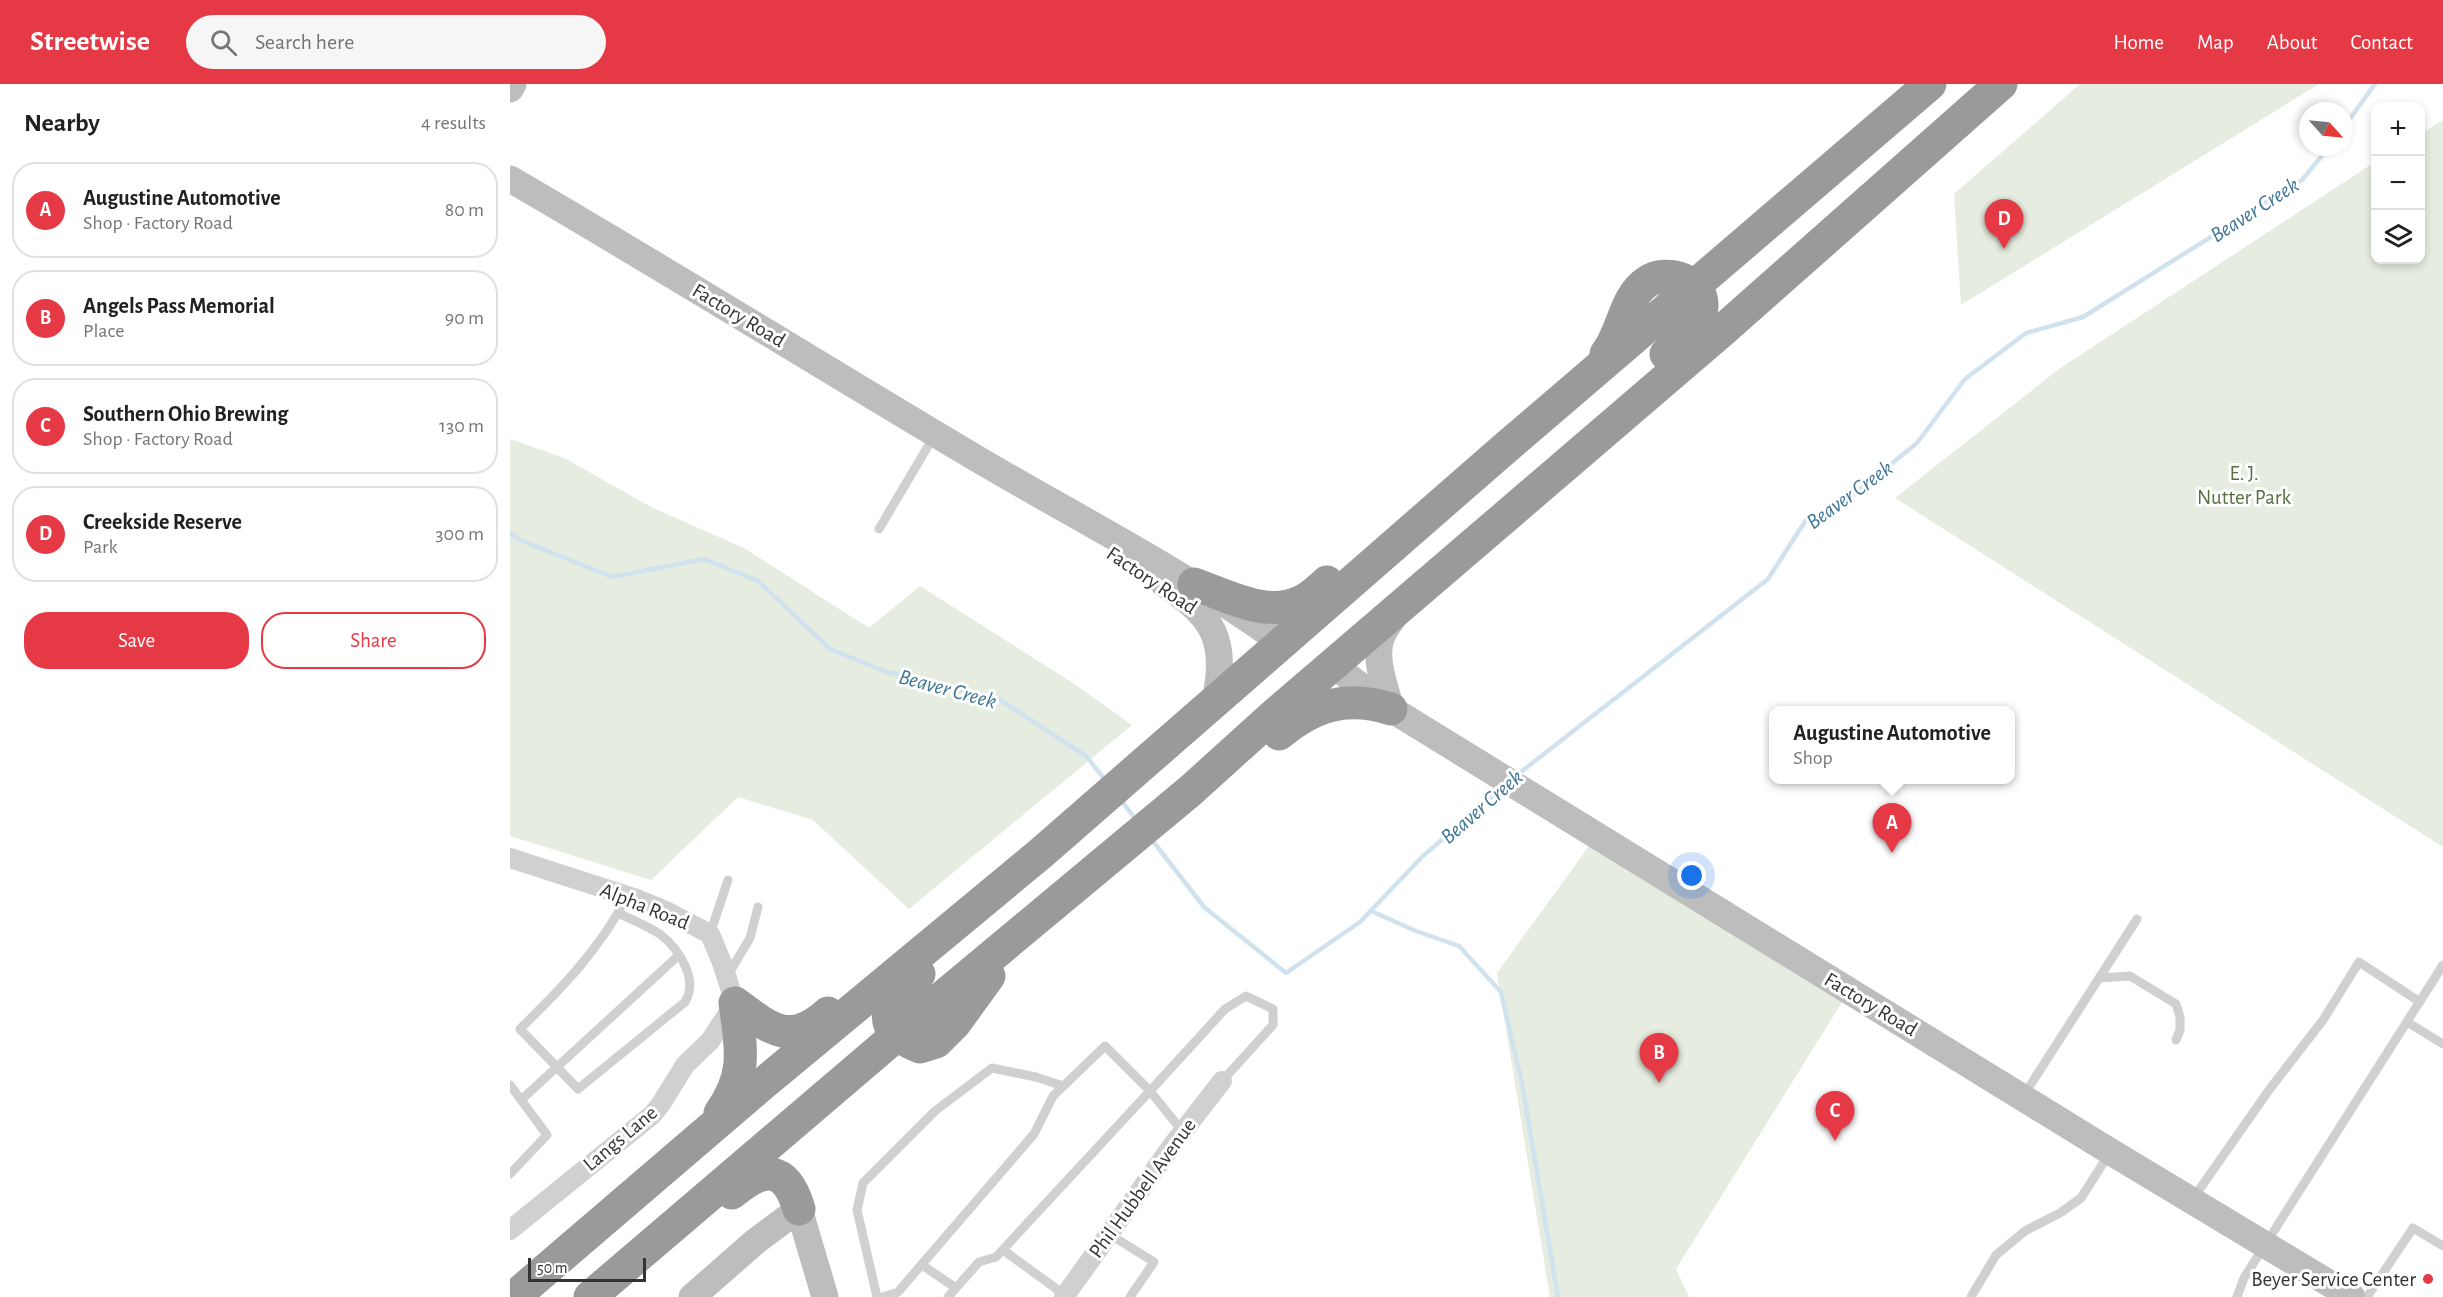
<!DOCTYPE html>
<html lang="en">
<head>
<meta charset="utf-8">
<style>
	body { margin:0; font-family:"Alegreya Sans",sans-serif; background:#f6f6f6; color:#202124 }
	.controls { position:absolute; right:18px; top:18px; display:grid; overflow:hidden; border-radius:12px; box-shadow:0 3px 9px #0003 }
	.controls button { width:54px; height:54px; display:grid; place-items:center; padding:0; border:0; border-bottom:2px solid #e0e0e0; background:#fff; color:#202124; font:30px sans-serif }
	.compass { position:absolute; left:1789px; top:18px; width:54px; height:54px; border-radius:50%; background:#fff; box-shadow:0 3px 9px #0003; rotate:117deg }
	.scale { position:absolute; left:18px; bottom:15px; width:118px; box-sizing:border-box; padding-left:6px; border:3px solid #333; border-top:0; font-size:16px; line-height:21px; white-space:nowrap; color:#333; -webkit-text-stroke:4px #fff; paint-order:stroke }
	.you { position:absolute; left:1182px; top:792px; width:21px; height:21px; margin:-15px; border:4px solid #fff; border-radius:50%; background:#1a73e8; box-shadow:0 0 0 9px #1a73e833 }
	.badge { display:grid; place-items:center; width:39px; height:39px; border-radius:50%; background:#e63946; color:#fff; font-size:20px; font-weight:700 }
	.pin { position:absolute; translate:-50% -50px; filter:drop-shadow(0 2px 3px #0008) }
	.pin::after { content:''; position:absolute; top:32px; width:21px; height:18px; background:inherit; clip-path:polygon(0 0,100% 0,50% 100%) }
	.popup { position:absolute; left:1259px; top:622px; width:246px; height:78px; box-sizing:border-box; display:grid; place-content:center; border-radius:12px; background:#fff; filter:drop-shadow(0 2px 4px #0005); font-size:20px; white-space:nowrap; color:#757577 }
	.popup b { font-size:22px; color:#202124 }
	.popup::after { content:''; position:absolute; left:50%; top:100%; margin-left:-12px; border:12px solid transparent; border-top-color:#fff }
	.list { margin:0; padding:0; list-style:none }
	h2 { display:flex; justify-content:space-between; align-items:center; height:78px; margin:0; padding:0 24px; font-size:26px }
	h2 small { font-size:20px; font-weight:400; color:#757577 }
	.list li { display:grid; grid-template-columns:39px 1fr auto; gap:18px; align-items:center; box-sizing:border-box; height:96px; margin:0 12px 12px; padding:0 12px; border:2px solid #e0e0e0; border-radius:24px }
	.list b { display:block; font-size:22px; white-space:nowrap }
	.list p { margin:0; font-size:20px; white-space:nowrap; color:#757577 }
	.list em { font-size:20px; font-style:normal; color:#757577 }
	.actions { display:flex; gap:12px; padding:18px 24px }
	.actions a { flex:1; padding:14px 0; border:2px solid #e63946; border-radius:24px; text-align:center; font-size:21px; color:#e63946 }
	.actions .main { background:#e63946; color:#fff }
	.icon { flex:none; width:33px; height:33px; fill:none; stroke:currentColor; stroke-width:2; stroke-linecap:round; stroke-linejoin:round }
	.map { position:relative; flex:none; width:1933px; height:1213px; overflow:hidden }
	header { display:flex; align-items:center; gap:36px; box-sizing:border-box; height:84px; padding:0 30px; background:#e63946; color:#fff }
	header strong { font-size:28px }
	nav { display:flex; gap:33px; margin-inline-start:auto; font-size:21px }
	.search { width:420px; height:54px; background:#f6f6f6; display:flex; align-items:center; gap:15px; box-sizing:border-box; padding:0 21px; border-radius:33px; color:#757577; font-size:22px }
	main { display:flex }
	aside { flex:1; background:#fff }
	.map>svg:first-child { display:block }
	.green { fill:#e6ecdf }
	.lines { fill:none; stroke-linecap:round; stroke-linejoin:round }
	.stream { stroke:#cfe2ee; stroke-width:4.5 }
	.lane { stroke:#d0d0d0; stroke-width:9 }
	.street { stroke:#d0d0d0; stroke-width:20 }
	.secondary { stroke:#bdbdbd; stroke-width:27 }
	.highway { stroke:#9a9a9a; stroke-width:33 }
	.poi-dot { fill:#e63946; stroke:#fff; stroke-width:2 }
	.labels { text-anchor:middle; stroke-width:6; stroke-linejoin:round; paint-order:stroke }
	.street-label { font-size:21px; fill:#333; stroke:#fff }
	.park-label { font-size:21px; fill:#56703f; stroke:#fff }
	.poi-label { font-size:21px; fill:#333; stroke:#fff; text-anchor:end }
	.water-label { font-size:22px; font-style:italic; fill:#3f7597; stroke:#fff }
</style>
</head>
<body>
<header>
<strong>Streetwise</strong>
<div class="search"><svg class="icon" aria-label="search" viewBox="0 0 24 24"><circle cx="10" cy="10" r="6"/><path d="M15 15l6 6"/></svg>Search here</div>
<nav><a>Home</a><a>Map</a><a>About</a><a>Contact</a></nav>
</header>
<main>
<aside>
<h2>Nearby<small>4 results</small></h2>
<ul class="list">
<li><span class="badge">A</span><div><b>Augustine Automotive</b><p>Shop · Factory Road</p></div><em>80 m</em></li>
<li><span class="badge">B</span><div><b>Angels Pass Memorial</b><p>Place</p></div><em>90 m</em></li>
<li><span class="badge">C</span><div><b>Southern Ohio Brewing</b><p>Shop · Factory Road</p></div><em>130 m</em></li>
<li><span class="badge">D</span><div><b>Creekside Reserve</b><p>Park</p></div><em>300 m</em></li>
</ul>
<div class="actions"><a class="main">Save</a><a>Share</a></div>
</aside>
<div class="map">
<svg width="1933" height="1213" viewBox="0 0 1933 1213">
	<rect width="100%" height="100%" fill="#fff"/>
	<!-- green -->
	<path class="green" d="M1570,0h239l-358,221 -7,-111z
		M1933,36v727l-548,-349 164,-129 316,-207 1,98h44l1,-126z
		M0,355l54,19 89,50 91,40 125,80 51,-42 156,99 56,40 -223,184 -96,-89 -75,-23 -87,83 -141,-44z
		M1087,751l252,156 -173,278 13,28h-139l-53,-324z"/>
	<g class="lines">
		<!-- stream -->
		<path class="stream" d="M1834,43l31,-43
			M0,449l10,7 92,37 92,-18 54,22 72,68 54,22 115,28 87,57 20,25
			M1007,691l251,-196 38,-59 38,-18 73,-59 48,-64 61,-46 57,-16 219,-137 27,-33
			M610,715l17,22
			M642,756l52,67 82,66 74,-51 63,-66 78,-67
			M861,827l45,20 43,15 42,46 21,91 36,214"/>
		<!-- lane -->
		<path class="lane" d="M369,445l55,-93
			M108,829c14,7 31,13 43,22 18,14 38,45 24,67l-107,87 -58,-60c41,-40 81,-81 107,-133
			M200,850l18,-54
			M218,891l22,-37 8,-31
			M1589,894l31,-2 46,28 4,13v13l-4,10
			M1897,938l36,22
			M0,1001l37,50 -37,39
			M1514,1011l113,-176
			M11,1016l158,-145
			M673,1048l-33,-41 75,-82 21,-13 27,13v16l-51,56
			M1682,1116l77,-110 54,-70 36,-58 61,40
			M599,1150l45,28 -24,35
			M493,1166l62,45
			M412,1181l34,23
			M367,1213l-20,-87 6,-27 72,-72 57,-43 44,9 27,9
			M373,1213l15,-5 136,-158 19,-38 52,-50 45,45 -154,166 -17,5 -31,35
			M1461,1213l25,-42 29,-24 35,-18 21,-15 28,-44
			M1727,1213l7,-19 199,-313
			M1857,1213l46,-69 30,18"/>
		<!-- street -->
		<path class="street" d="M0,774l124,40 32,13 44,23 12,29 13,40 -25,38 -25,24 -24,39 -9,11 -142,115
			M554,1213l110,-154 48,-62"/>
		<!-- secondary -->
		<path class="secondary" d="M0,5l3,-5
			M0,95c153,89 303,182 454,272 107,64 218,119 318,192
			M654,500c52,34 63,57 51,118
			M823,581l58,44 720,443 241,145
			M881,625c-6,-22 -19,-54 -8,-75 3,-7 9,-14 13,-20
			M182,1213l64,-56 43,-32 26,88"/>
		<!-- highway -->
		<path class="highway" d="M1096,270c17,-21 18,-57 41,-72 20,-14 57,-1 55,25 -1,20 -23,35 -36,47
			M684,500c32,11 72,34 106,18 10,-4 19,-13 27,-20
			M769,650c35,-29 67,-39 112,-25
			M409,890c-32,26 -49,54 1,73l16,-5 19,-19 34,-47
			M225,919c35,26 55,44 93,10
			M210,1029c28,-39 21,-66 15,-110
			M222,1109c32,-27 54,-28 67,16
			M4,1213l245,-210 281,-233 463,-404 427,-366
			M80,1213l307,-262 293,-244 83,-75 450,-386 278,-246"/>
	</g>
	<!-- markers -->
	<circle class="poi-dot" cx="1918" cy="1195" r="6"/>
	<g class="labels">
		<!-- street labels -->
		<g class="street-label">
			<text transform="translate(229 231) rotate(31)" y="7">Factory Road</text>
			<text transform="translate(642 496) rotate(34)" y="7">Factory Road</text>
			<text transform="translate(135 822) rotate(22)" y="7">Alpha Road</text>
			<text transform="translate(1361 920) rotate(31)" y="7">Factory Road</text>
			<text transform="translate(110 1054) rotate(-40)" y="7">Langs Lane</text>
			<text transform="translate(632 1104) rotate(-54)" y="7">Phil Hubbell Avenue</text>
		</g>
		<!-- park labels -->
		<g class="park-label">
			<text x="1734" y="396">E. J.<tspan x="1734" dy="24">Nutter Park</tspan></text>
		</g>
		<!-- poi labels -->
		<g class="poi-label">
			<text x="1906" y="1202">Beyer Service Center</text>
		</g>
		<!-- water labels -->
		<g class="water-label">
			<text transform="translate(1744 125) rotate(-33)" y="8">Beaver Creek</text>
			<text transform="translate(1339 410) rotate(-36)" y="8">Beaver Creek</text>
			<text transform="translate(438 604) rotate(15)" y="8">Beaver Creek</text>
			<text transform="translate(971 722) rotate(-41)" y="8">Beaver Creek</text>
		</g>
	</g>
</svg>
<div class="controls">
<button>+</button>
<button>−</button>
<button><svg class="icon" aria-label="layers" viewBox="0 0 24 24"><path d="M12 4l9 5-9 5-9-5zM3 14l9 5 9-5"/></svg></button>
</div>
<svg class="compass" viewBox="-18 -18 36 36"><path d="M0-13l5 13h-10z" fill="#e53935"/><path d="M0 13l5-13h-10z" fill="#757577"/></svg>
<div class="scale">50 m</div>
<div class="you"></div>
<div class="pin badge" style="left:1382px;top:769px">A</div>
<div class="popup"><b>Augustine Automotive</b>Shop</div>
<div class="pin badge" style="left:1149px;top:999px">B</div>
<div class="pin badge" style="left:1325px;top:1057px">C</div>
<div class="pin badge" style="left:1494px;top:165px">D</div>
</div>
</main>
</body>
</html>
